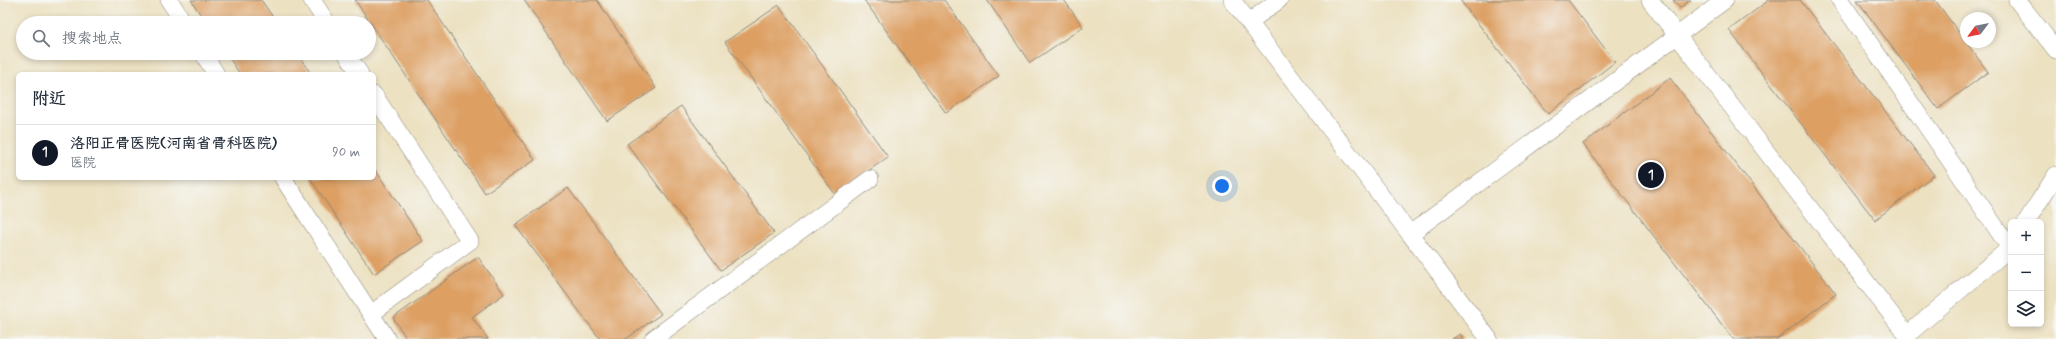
<!DOCTYPE html>
<html lang="zh">
<head>
<meta charset="utf-8">
<style>
	body { margin:0; font-family:Mynerve,"LXGW WenKai TC",sans-serif; background:#f2f2f3; color:#1f2937 }
	.controls { position:absolute; right:12px; bottom:12px; display:grid; overflow:hidden; border-radius:6px; box-shadow:0 2px 6px #0003 }
	.controls button { width:36px; height:36px; display:grid; place-items:center; padding:0; border:0; border-bottom:1px solid #e0e1e3; background:#fff; color:#1f2937; font:20px sans-serif }
	.compass { position:absolute; left:1960px; top:12px; width:36px; height:36px; border-radius:50%; background:#fff; box-shadow:0 2px 6px #0003; rotate:238deg }
	.you { position:absolute; left:1222px; top:186px; width:14px; height:14px; margin:-10px; border:3px solid #fff; border-radius:50%; background:#1a73e8; box-shadow:0 0 0 6px #1a73e833 }
	.badge { display:grid; place-items:center; width:26px; height:26px; border-radius:50%; background:#111827; color:#fff; font-size:13px; font-weight:700 }
	.pin { position:absolute; translate:-50% -50%; border:2px solid #fff; box-shadow:0 1px 4px #0006 }
	.list { margin:0; padding:0; list-style:none }
	h2 { display:flex; justify-content:space-between; align-items:center; height:52px; margin:0; padding:0 16px; font-size:17px }
	h2 small { font-size:13px; font-weight:400; color:#747a83 }
	.list li { display:grid; grid-template-columns:26px 1fr auto; gap:12px; align-items:center; box-sizing:border-box; height:56px; padding:0 16px; border-top:1px solid #e0e1e3 }
	.list b { display:block; font-size:15px; white-space:nowrap }
	.list p { margin:0; font-size:13px; white-space:nowrap; color:#747a83 }
	.list em { font-size:13px; font-style:normal; color:#747a83 }
	.icon { flex:none; width:22px; height:22px; fill:none; stroke:currentColor; stroke-width:2; stroke-linecap:round; stroke-linejoin:round }
	.map { position:relative; flex:none; width:2056px; height:339px; overflow:hidden }
	.search { position:absolute; background:#fff; box-shadow:0 2px 6px #0003; left:16px; top:16px; width:360px; height:44px; display:flex; align-items:center; gap:10px; box-sizing:border-box; padding:0 14px; border-radius:22px; color:#747a83; font-size:15px }
	.panel { position:absolute; background:#fff; box-shadow:0 2px 6px #0003; left:16px; top:72px; width:360px; height:108px; border-radius:6px }
	.map>svg:first-child { display:block }
	.building { fill:#dd9f62 }
	.lines { fill:none; stroke-linecap:round; stroke-linejoin:round }
	.service-casing { stroke:#8c8676; stroke-width:18 }
	.service { stroke:#fff; stroke-width:17 }
</style>
</head>
<body>
<div class="map">
<svg width="2056" height="339" viewBox="0 0 2056 339">
	<rect width="100%" height="100%" fill="#f6f6f2"/>
	<filter id="ink" filterUnits="userSpaceOnUse"><feTurbulence type="fractalNoise" baseFrequency=".025" numOctaves="2"/><feDisplacementMap in="SourceGraphic" scale="8" xChannelSelector="R" yChannelSelector="G"/><feConvolveMatrix kernelMatrix="1 2 1 2 8 2 1 2 1" color-interpolation-filters="sRGB"/></filter>
	<filter id="wash" filterUnits="userSpaceOnUse"><feTurbulence type="fractalNoise" baseFrequency=".012" numOctaves="4" result="noise"/><feDisplacementMap in="SourceGraphic" scale="16" xChannelSelector="R" yChannelSelector="G"/><feGaussianBlur stdDeviation="0.9" result="paint"/><feColorMatrix in="noise" values="0 0 0 0 0 0 0 0 0 0 0 0 0 0 0 0 0 1.4 0 .05"/><feComposite in="paint" operator="in"/></filter>
	<g filter="url(#wash)">
		<rect width="100%" height="100%" fill="#ece1c1"/>
		<g id="blocks">
			<!-- building -->
			<path class="building" d="M191,0h70l16,23h-71z
				M355,0h72l108,160 -50,33z
				M524,0h73l59,88 -49,33z
				M864,0h80l55,76 -53,37z
				M987,0h77l19,27 -53,36z
				M1460,0h108l47,62 -67,52z
				M1673,0h18l-11,8z
				M1769,0h31l134,175 -59,45 -146,-190z
				M1857,0h78l53,72 -50,37z
				M779,5l109,152 -53,37 -110,-152z
				M226,53h71l14,21h-71z
				M1670,78l166,216 -59,45h-44l-150,-195z
				M681,106l93,127 -53,37 -94,-126z
				M374,168l49,73 -49,33 -64,-96h64z
				M568,188l93,126 -35,25h-26l-85,-114z
				M478,257l26,37 -32,23 16,22h-81l-14,-21z
				M1460,334l4,5h-12z"/>
		</g>
	</g>
	<g filter="url(#ink)">
		<use href="#blocks" fill-opacity="0" stroke="#8c8676" stroke-width="1"/>
		<g class="lines">
			<!-- service casing -->
			<g class="service-casing">
				<path id="service" d="M169,0l15,23
					M312,0l15,23
					M1232,0l178,234
					M1650,0l257,335 104,-88
					M1840,0l170,248
					M2017,0l39,50
					M1249,22l30,-22
					M203,53l13,21
					M346,53l14,21
					M283,178l104,161
					M2026,222l30,-47
					M371,314l99,-73 -96,-146
					M653,339l217,-160
					M1489,339l-79,-105 315,-234"/>
			</g>
			<!-- service -->
			<use href="#service" class="service"/>
		</g>
	</g>
</svg>
<div class="controls">
<button>+</button>
<button>−</button>
<button><svg class="icon" aria-label="layers" viewBox="0 0 24 24"><path d="M12 4l9 5-9 5-9-5zM3 14l9 5 9-5"/></svg></button>
</div>
<svg class="compass" viewBox="-18 -18 36 36"><path d="M0-13l5 13h-10z" fill="#e53935"/><path d="M0 13l5-13h-10z" fill="#747a83"/></svg>
<div class="you"></div>
<div class="pin badge" style="left:1651px;top:175px">1</div>
<div class="search"><svg class="icon" aria-label="search" viewBox="0 0 24 24"><circle cx="10" cy="10" r="6"/><path d="M15 15l6 6"/></svg>搜索地点</div>
<section class="panel">
<h2>附近<small></small></h2>
<ul class="list">
<li><span class="badge">1</span><div><b>洛阳正骨医院(河南省骨科医院)</b><p>医院</p></div><em>90 m</em></li>
</ul>
</section>
</div>
</body>
</html>
